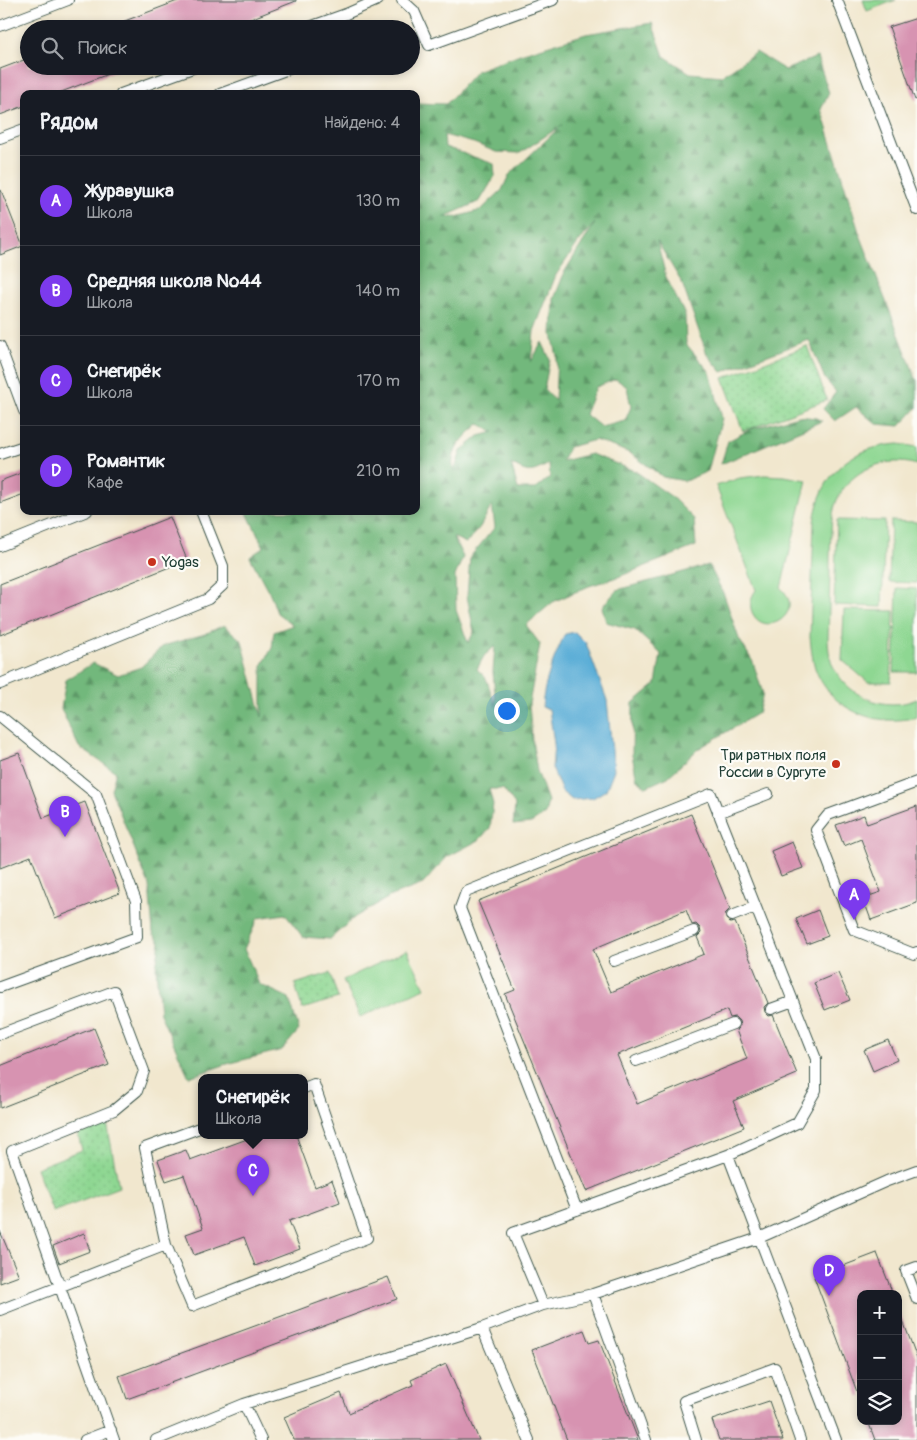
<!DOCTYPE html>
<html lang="ru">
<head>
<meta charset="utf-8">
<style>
	body { margin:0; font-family:Pangolin,sans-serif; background:#242831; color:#f1f3f6 }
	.controls { position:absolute; right:15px; bottom:15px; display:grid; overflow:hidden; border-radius:10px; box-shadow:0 2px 8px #0003 }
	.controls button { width:45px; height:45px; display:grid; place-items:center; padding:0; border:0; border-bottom:1px solid #363941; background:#171b24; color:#f1f3f6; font:25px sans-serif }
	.you { position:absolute; left:506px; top:710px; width:18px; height:18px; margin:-12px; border:4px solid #fff; border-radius:50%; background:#1a73e8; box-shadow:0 0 0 8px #1a73e833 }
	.badge { display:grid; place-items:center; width:32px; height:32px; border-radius:50%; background:#7c3aed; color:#fff; font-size:16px; font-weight:700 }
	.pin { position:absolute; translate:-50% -41px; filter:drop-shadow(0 1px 2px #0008) }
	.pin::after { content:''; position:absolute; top:26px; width:18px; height:15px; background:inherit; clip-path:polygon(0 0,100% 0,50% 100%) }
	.popup { position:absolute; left:198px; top:1074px; width:110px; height:65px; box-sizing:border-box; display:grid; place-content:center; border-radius:10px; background:#171b24; filter:drop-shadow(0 1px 4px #0005); font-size:16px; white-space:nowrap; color:#9ea1a6 }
	.popup b { font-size:19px; color:#f1f3f6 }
	.popup::after { content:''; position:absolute; left:50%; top:100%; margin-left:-10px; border:10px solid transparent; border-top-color:#171b24 }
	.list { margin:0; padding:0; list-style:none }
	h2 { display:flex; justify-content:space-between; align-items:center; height:65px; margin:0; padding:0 20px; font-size:21px }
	h2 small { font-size:16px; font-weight:400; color:#9ea1a6 }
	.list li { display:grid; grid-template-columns:32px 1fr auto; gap:15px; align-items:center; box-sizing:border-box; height:90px; padding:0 20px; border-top:1px solid #363941 }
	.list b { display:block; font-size:19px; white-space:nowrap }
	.list p { margin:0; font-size:16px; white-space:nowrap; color:#9ea1a6 }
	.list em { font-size:16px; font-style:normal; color:#9ea1a6 }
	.icon { flex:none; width:28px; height:28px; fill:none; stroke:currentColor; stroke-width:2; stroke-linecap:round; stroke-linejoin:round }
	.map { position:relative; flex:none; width:917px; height:1440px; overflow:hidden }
	.search { position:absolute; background:#171b24; box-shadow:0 2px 8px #0003; left:20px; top:20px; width:400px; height:55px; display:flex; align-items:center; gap:12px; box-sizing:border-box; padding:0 18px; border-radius:28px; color:#9ea1a6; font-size:19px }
	.panel { position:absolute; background:#171b24; box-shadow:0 2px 8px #0003; left:20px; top:90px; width:400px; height:425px; border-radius:10px }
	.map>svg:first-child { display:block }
	.forest { fill:url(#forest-firs); stroke:#487a58; fill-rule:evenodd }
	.park { fill:url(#park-dots); stroke:#568a63 }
	.pitch { fill:#8ed792; stroke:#568a63 }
	.water { fill:#5caed7; stroke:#3e7686 }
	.building { fill:#d793b1; fill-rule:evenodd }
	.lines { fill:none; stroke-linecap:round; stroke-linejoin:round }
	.service-casing { stroke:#3e564b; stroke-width:12 }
	.service { stroke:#fff; stroke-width:10 }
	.poi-dot { fill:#c8321e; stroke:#fdfcf7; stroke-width:2 }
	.labels { text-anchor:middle; stroke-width:4.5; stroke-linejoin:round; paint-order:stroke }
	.poi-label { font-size:15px; fill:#1f3d34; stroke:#fdfcf7; text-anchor:start }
</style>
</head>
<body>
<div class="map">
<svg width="917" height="1440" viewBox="0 0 917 1440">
	<defs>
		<pattern id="forest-firs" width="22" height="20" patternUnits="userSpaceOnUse" patternTransform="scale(1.25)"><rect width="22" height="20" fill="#72b87c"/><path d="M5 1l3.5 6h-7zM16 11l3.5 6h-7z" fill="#5d9766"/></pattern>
		<pattern id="park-dots" width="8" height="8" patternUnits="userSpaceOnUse" patternTransform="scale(1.25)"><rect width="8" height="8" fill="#8ed792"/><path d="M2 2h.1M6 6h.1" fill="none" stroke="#7ab97e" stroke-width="1.8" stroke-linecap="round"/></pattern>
	</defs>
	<rect width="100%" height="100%" fill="#fdfcf7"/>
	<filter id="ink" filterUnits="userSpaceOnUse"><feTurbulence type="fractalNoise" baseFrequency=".02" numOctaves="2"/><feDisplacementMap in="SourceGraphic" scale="10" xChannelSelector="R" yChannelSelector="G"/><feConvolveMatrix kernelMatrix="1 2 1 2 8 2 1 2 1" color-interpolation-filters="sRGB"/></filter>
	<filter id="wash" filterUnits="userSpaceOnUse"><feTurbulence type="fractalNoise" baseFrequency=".0096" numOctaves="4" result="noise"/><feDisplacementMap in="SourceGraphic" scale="20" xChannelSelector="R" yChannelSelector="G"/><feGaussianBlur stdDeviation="1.12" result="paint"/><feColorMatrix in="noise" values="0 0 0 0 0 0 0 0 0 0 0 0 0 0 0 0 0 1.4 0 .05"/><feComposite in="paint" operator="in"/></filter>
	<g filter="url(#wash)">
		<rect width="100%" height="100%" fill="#f1e7ce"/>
		<!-- forest -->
		<path class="forest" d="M652,23l12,33 26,17 32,3 34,-24 29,18 32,-13 12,36 -8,16 38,123 58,149v27l-17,18 -24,-2 -20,-17 -21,14 -12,-12 13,-17 -11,-13 -16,-39 -87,32 -15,-18 -25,-71 -25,-42 9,36 19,38 1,29 24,28 12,46 -14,53 -23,10 -22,-4 -33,-24 -35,-13 -26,7 -7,14 29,-7 44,17 37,26 22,22 2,27 -78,31 -29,9 -36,16 -27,23 14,19 -11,60 3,36 5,31 11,30 -3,13 -14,9 -18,2 2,-20 -12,-16h-14l4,15 -3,24 -11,12 -32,17 -24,27 -32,12 -36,21 -25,22 -27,-2 -18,-23 -27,4 -14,31 15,35 30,14 10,32 -17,20 -55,14 -38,13 -29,-63 -4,-47 4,-25 -7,-9 -4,-48 -38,-95 5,-18 -37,-25 -18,-38 5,-29 27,-17 25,12 23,-8 22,-21 42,-12 19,-9 18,16 20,76v-51l10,-18 2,-16 19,-7 -16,-12 -6,-17 -21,-39 14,-10 -18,-36h170v-408l30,1 30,-33 44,-17 66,-20zM562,125l-53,50 -7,15 -21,20 -24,7h-13l36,-16 15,-25 -1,-12 -49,-17 -1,-12 30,8 22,9 24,1zM595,223l-30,48 -11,28 -2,35 5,22 -2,45 -11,-12 6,-30 -8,-17 -11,20 3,-31 22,-56 22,-32zM616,379l11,8 4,20 -6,14 -24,6 -16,-13 11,-27zM479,424l15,8 -15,4 -18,15 -7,21c-6,-21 10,-35 25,-48zM511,464c19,11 20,9 38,0l1,13 -15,12h-17zM492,505l3,22 -25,30 -3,39 7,36 -6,11 -12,-33 -1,-34 8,-19 -10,-20 13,6 14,-16zM495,646l-2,26 3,35 -10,-29 -9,-9 7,-13z
			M798,416l18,2 6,3 -101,43 7,-23 23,-12z
			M709,565l15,30 15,44 14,23 10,32 -5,19 -60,36 -30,28 -22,10 -9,-7 -5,-25 1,-52 23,-19 5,-30 -26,-24 -29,-8 -4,-15 15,-17z"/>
		<!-- park -->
		<path class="park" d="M807,346l20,54 -84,31 -20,-53z
			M330,973l8,25 -36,11 -7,-25z
			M107,1123l12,64 -66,25 -17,-44 46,-18 -4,-16z"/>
		<!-- pitch -->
		<path class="pitch" d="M863,0h33l-29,11z
			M899,444l18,3v18c-16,-5 -33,-4 -48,3 -14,6 -26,18 -32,32 -7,17 -6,38 -7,56 0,27 -1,54 -2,81 0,9 1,18 4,27 14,32 52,49 85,35v18c-41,11 -87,-7 -102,-49 -3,-10 -4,-21 -5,-31l4,-115c7,-49 36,-75 85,-78z
			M764,475l20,1 23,4 -26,108c26,25 -17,52 -29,24 -3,-8 -1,-15 4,-22l-40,-104 24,-8z
			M837,520l48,1 -3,86 -48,-2z
			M891,521l26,1v61l-28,-1z
			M897,588l20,1v83h-23z
			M844,610l50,1 -3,71h-23l-26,-22z
			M407,950l18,38 -65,29 -17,-37z"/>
		<!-- water -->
		<path class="water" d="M575,632l11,11 21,57 7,70 -8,20 -13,8 -21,2 -10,-8 -10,-24 2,-24 -5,-35 -7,-2c2,-26 12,-50 23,-73z"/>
		<g id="blocks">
			<!-- building -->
			<path class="building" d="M180,0h116v1l-71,28h-116v-2z
				M917,18v81l-2,1 -26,-73z
				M29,58v8h95v2l-68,26h-32v12l-24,9v-46z
				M0,190h1l22,56 -23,9z
				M24,472v22l-24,9v-22z
				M170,517l17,43 -187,75v-51z
				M19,753l24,65 42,-16 35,91 -65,25 -24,-62 -31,12v-108z
				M917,806v97l-46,17 -8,-22 18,-6 -20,-53 -17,7 -8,-21 28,-10 3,9z
				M691,814l39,95 -5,5 1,5 4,4 5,-1 33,81 -4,4 1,5 4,4 4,-1 24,59 -64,27 11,26 -158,64 -81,-197 10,-4 -37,-89zM686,910l6,15 4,-1 4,4 1,5 -4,4 7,17 -93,38 -18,-43zM727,1010l3,8 5,-1 4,4 1,5 -4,4 11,29 -110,45 -20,-49z
				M792,842l11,26 -22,8 -10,-25z
				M818,910l10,26 -21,8 -11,-25z
				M838,973l12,27 -25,10 -11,-27z
				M94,1028l15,37 -109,43v-42z
				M888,1040l9,20 -24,11 -9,-21z
				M258,1135h38l19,52 17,-7 8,22 -51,19 11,28 -45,17 -11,-29 -50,18 -8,-21 17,-6 -19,-53 -18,6 -8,-21 28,-10 4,10z
				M0,1231l19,45 -19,7z
				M84,1233l6,18 -31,12 -6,-17z
				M877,1253l16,41h-32v103h-2l-45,-120z
				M388,1277l9,22 -270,100 -8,-23z
				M898,1313h2l17,45v82h-42l-7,-19h30z
				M584,1330l5,13 10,-3 39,100h-71l-35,-90z
				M446,1364l33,76h-185l-10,-23 57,-24 8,20 64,-28 -2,-5z
				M769,1401l14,39h-64l-7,-20z"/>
		</g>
	</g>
	<g filter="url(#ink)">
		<use href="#blocks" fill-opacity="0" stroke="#3e564b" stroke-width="1"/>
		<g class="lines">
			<!-- service casing -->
			<g class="service-casing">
				<path id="service" d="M402,0l12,11 15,34 124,-45
					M837,0l80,210
					M0,26l68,-26
					M304,29l42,-15 32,-14
					M121,94l77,-28
					M220,94l71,-26 -1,-2
					M0,138l24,-9
					M0,346l24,65
					M0,454l24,-8
					M0,546l87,-35
					M0,684l208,-85 15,-14v-19l-22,-55
					M0,716l96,78 40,107 1,36 -137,50
					M917,782l-89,33 -12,15 38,100 60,24 3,-2
					M718,813l50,-19
					M732,916l23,-9
					M614,961l80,-30
					M771,1009l22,-8
					M0,1034l114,-43 30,80 -7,20 -23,19 -102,41 102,289
					M636,1061l97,-37
					M202,1127l-57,21 21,97 26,61 175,-68 -53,-154 -10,4
					M728,1155l108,285
					M917,1267l-11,4 11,28
					M593,1294l53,146
					M543,1305l-30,-72 215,-78 69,-32 19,-33v-31l-105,-265 -245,98 -6,16 117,302
					M0,1310l166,-65
					M482,1328l47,112
					M244,1404l17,36
					M85,1440l26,-10
					M156,1440l88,-36 238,-76 61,-23 50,-11 166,-56 128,-57 30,-11
					M696,1440l-12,-39 91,-33 25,72"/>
			</g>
			<!-- service -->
			<use href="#service" class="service"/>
		</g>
	</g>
	<!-- markers -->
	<g class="poi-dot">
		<circle cx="152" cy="562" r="5"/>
		<circle cx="836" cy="764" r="5"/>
	</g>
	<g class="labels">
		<!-- poi labels -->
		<g class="poi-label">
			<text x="162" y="567">Yogas</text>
			<text x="826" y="760" text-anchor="end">Три ратных поля<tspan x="826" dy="17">России в Сургуте</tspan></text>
		</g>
	</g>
</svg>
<div class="controls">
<button>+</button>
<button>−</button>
<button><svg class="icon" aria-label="layers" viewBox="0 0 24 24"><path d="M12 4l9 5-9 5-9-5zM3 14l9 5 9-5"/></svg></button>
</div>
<div class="you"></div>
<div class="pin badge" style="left:854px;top:920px">A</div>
<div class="pin badge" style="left:65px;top:837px">B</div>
<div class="pin badge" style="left:253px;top:1196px">C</div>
<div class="popup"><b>Снегирёк</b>Школа</div>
<div class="pin badge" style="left:829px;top:1296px">D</div>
<div class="search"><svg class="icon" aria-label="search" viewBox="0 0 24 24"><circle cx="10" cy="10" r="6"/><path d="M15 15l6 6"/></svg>Поиск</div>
<section class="panel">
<h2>Рядом<small>Найдено: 4</small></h2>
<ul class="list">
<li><span class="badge">A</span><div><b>Журавушка</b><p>Школа</p></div><em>130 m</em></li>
<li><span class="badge">B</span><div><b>Средняя школа №44</b><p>Школа</p></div><em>140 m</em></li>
<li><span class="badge">C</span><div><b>Снегирёк</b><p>Школа</p></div><em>170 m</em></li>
<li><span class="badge">D</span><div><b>Романтик</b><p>Кафе</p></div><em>210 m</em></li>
</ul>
</section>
</div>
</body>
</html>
